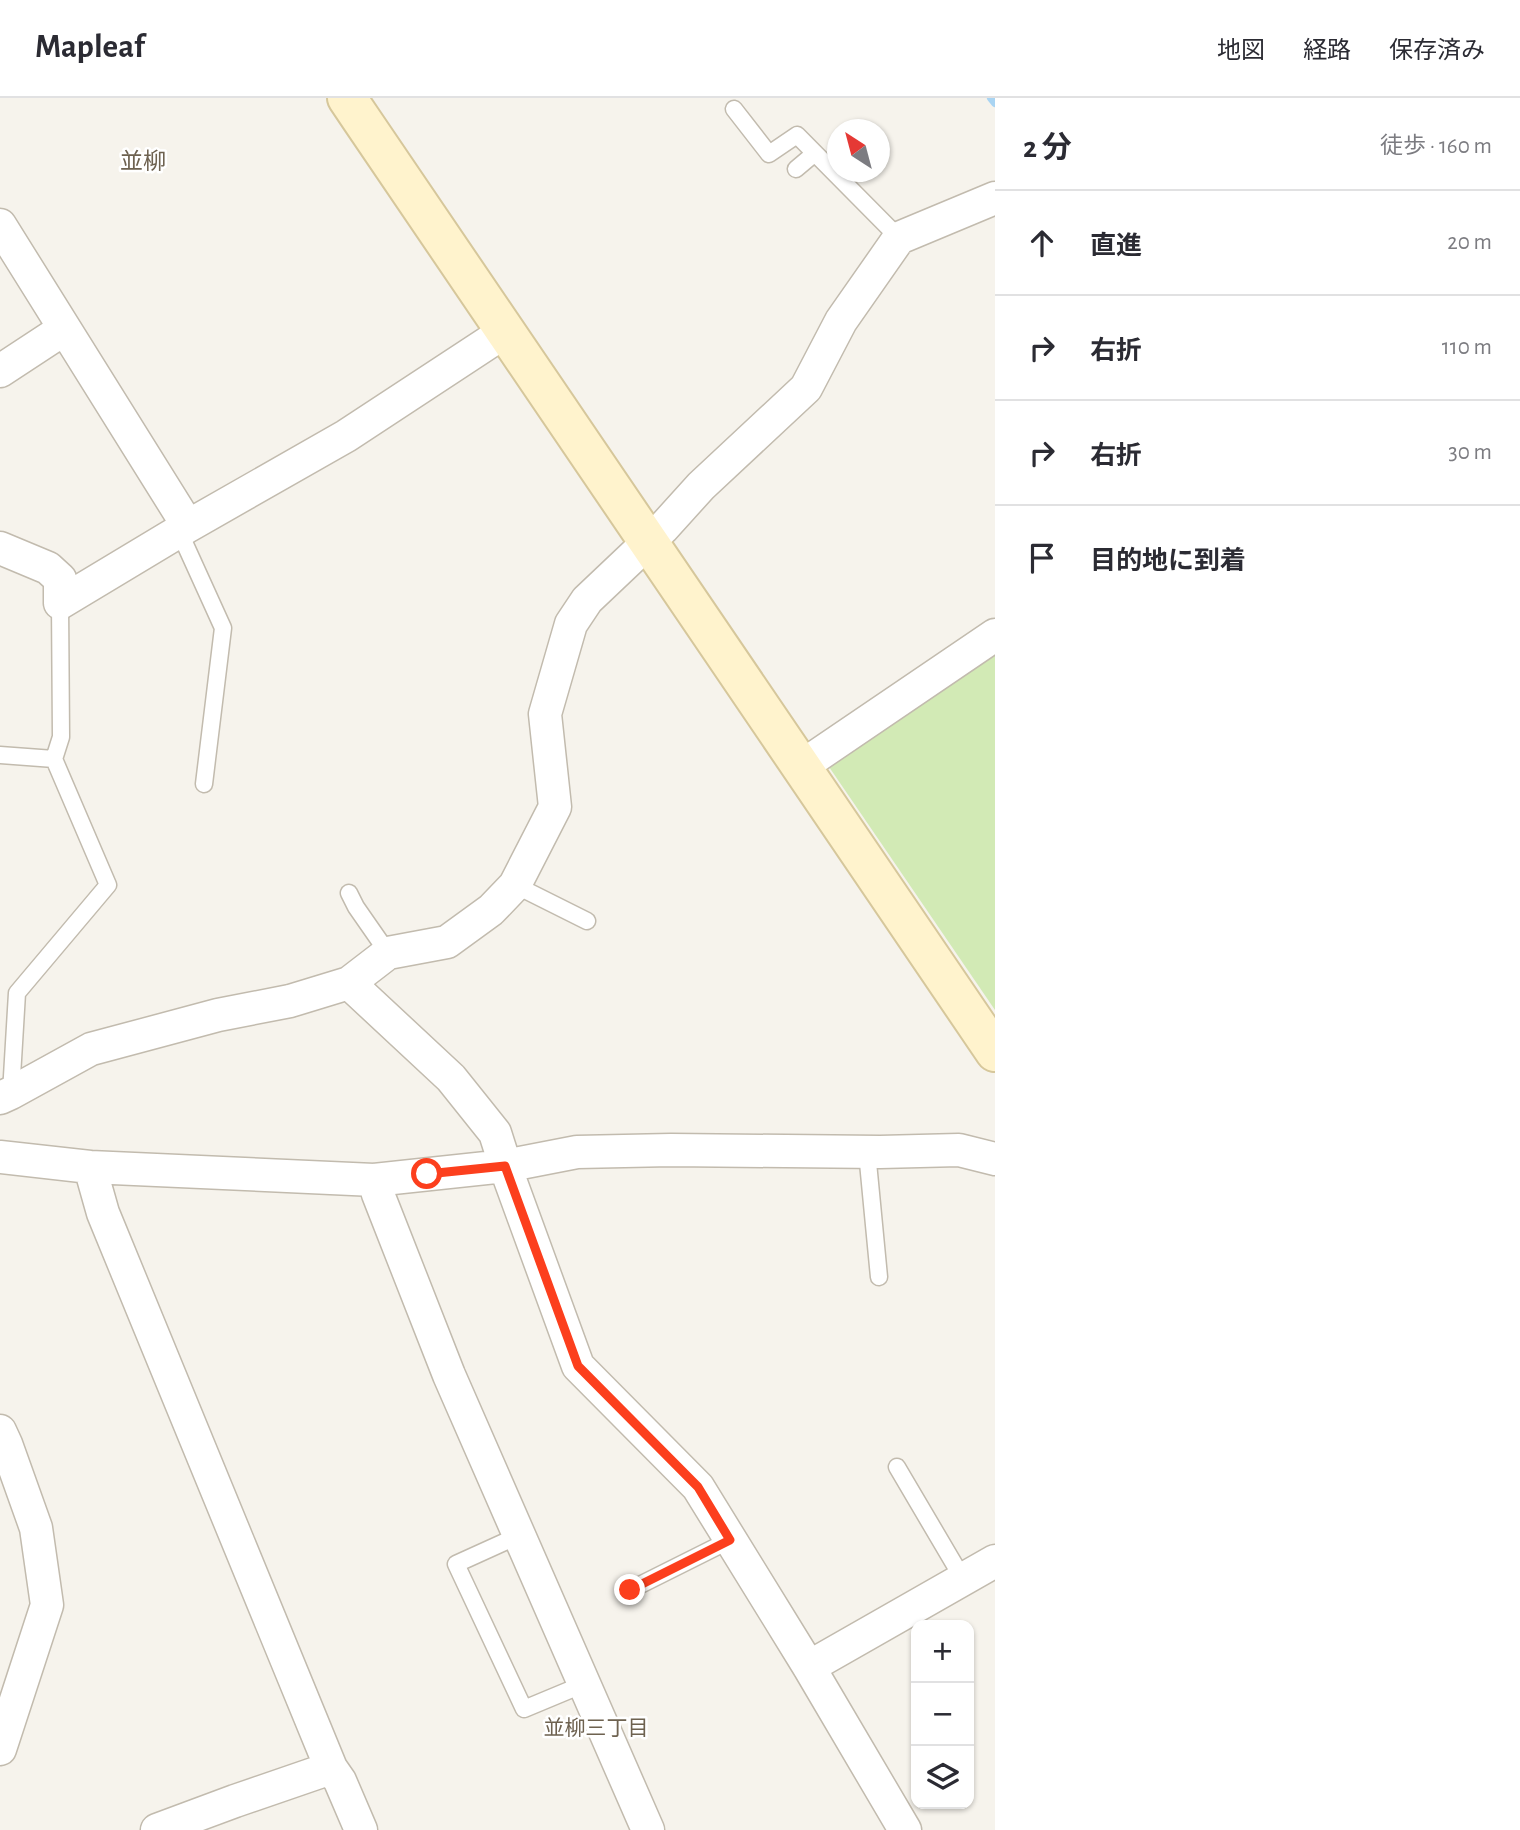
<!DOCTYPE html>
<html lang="ja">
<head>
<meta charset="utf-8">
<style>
	body { margin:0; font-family:"Alegreya Sans","Noto Sans JP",sans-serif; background:#f2f2f3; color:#2b2b33 }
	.controls { position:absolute; right:21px; bottom:21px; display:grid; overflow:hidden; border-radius:14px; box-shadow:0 2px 5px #0004 }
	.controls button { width:63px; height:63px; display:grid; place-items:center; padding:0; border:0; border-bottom:2px solid #e1e1e2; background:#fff; color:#2b2b33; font:35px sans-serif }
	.compass { position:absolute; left:827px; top:21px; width:63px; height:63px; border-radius:50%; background:#fff; box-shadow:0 2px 5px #0004; rotate:324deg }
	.stop { position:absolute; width:21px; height:21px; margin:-16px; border:5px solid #fc3f1d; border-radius:50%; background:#fff }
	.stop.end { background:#fc3f1d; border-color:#fff; box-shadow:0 2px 7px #0008 }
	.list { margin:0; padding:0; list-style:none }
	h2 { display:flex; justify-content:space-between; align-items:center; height:91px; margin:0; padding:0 28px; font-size:30px }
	h2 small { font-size:23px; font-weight:400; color:#7c7c81 }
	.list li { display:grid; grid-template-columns:46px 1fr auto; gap:21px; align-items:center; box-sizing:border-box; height:105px; padding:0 28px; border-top:2px solid #e1e1e2 }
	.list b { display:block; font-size:26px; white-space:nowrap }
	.list em { font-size:23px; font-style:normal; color:#7c7c81 }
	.icon { flex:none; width:38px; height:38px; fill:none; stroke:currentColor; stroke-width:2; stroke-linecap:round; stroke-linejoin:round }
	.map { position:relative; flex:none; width:995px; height:1732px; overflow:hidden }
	header { display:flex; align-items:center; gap:42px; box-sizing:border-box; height:98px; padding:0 35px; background:#fff; border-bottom:2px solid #e1e1e2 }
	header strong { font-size:33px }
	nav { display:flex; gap:38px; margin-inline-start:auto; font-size:24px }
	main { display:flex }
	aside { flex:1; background:#fff }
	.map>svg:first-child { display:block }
	.green { fill:#d2eab5 }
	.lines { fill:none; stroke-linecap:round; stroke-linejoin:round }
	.stream { stroke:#a9d4f2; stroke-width:8 }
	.lane-casing { stroke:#c2bbae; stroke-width:19 }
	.street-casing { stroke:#c2bbae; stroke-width:35 }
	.secondary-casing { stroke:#d6c79b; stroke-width:42 }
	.lane { stroke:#fff; stroke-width:16 }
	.street { stroke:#fff; stroke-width:32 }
	.secondary { stroke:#fff3cd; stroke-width:38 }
	.route { stroke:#fc3f1d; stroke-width:9 }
	.labels { text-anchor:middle; stroke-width:5; stroke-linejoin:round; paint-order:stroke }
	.neighbourhood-label { font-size:21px; fill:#6e6250; stroke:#fff }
	.quarter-label { font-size:23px; fill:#6e6250; stroke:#fff }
</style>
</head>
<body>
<header>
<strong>Mapleaf</strong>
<nav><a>地図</a><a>経路</a><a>保存済み</a></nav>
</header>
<main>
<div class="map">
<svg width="995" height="1732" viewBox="0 0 995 1732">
	<rect width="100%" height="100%" fill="#f6f3ec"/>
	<!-- green -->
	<path class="green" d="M995,548v364l-170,-249z"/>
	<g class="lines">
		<!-- stream -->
		<path class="stream" d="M991,0l4,5"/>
		<!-- lane casing -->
		<g class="lane-casing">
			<path id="lane" d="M734,11l35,45 28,-19 102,103
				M796,71l19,-16
				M179,433l44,97 -19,156
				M0,657l54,4
				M515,787l72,36
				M349,795l7,14 32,46
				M11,995l6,-100 91,-108 -54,-126 7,-22 -1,-134
				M867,1054l12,125
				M897,1369l66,112
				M520,1437l-64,29 68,145 60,-25
				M630,1492l100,-50"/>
		</g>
		<!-- street casing -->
		<g class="street-casing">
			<path id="street" d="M0,127l188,301
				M0,273l64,-42
				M0,450l48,20 12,11v24
				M60,505l128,-77 158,-90 160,-105
				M802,668l193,-131
				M0,1000l11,-5 80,-44 127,-34 72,-14 59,-18
				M0,1059l90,10 284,13 131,-14 72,-14 94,-2 209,2 79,-2 36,9
				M90,1069l13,46 228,555 9,13 21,49
				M374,1082l4,14 71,181 199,455
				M0,1333l6,13 30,84 11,77 -47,144
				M809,1569l186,-106
				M157,1732l78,-29 96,-33
				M905,1732l-96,-163 -111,-180 -120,-121 -69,-189 -14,-44 -44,-55 -102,-95 39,-30 59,-11 44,-32 24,-25 40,-78 -10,-93 26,-90 16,-24 76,-72 38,-42 105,-98 35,-67 58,-83 96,-40"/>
		</g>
		<!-- secondary casing -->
		<g class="secondary-casing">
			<path id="secondary" d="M347,0c215,319 433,636 648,954"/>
		</g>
		<!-- lane -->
		<use href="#lane" class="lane"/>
		<!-- street -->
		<use href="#street" class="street"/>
		<!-- secondary -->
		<use href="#secondary" class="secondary"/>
	</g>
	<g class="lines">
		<!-- route -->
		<path class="route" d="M427,1076l78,-8 73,200 120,121 32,53 -100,50"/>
	</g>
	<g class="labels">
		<!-- neighbourhood labels -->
		<g class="neighbourhood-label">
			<text x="596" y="1637">並柳三丁目</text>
		</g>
		<!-- quarter labels -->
		<g class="quarter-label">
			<text x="143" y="71">並柳</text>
		</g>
	</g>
</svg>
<div class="controls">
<button>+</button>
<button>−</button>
<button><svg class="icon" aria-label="layers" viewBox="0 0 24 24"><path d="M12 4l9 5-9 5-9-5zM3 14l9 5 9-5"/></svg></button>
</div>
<svg class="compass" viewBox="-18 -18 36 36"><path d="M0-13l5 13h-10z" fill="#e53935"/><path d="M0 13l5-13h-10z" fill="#7c7c81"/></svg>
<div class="stop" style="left:427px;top:1076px"></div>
<div class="stop end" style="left:630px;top:1492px"></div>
</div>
<aside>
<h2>2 分<small>徒歩 · 160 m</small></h2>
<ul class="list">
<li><svg class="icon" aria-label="ahead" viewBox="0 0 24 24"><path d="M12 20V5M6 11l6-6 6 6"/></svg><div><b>直進</b></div><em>20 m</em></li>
<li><svg class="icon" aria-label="right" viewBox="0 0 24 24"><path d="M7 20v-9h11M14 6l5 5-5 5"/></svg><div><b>右折</b></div><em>110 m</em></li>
<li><svg class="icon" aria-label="right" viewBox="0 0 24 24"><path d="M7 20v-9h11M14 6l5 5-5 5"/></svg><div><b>右折</b></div><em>30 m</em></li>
<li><svg class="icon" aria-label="arrive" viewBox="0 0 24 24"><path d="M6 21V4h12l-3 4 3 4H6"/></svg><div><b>目的地に到着</b></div></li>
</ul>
</aside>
</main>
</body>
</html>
